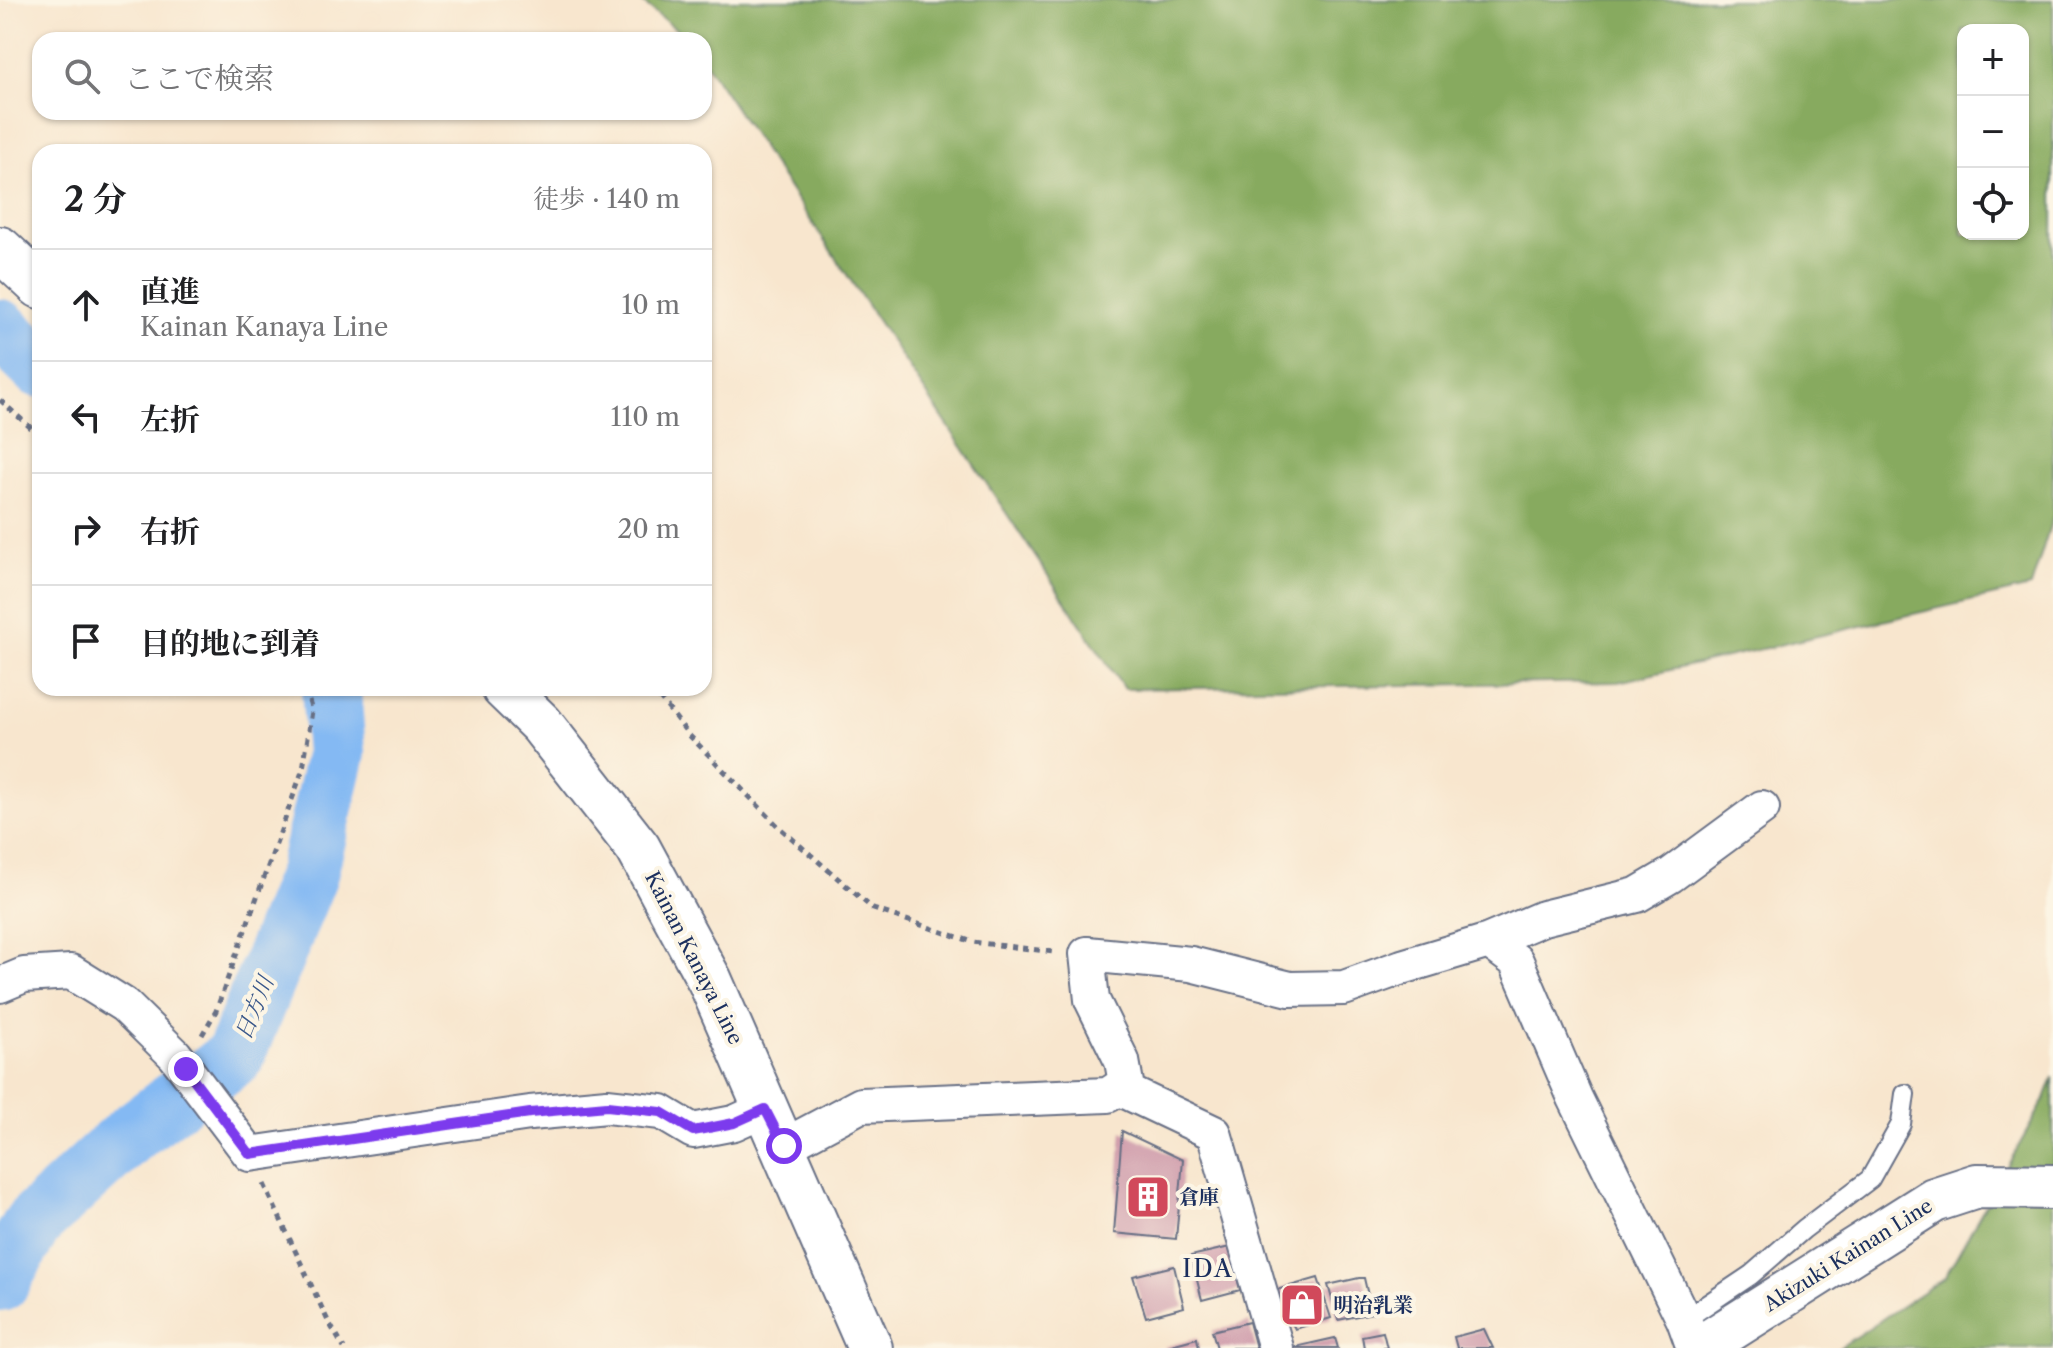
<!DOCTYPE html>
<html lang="ja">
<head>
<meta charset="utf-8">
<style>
	body { margin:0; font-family:"Libre Caslon Text","Noto Serif JP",serif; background:#f6f6f6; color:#202124 }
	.controls { position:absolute; right:24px; top:24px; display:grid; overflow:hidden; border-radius:16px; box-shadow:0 2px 6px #0004 }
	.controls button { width:72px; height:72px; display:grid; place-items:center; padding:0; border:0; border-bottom:2px solid #e0e0e0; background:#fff; color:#202124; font:40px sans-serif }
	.stop { position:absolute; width:24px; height:24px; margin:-18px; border:6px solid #7c3aed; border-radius:50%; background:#fff }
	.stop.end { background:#7c3aed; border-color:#fff; box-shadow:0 2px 8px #0008 }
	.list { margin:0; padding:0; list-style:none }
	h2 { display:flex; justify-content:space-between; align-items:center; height:104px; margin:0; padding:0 32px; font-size:34px }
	h2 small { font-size:26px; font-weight:400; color:#757577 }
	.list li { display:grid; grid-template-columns:52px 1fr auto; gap:24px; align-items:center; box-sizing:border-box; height:112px; padding:0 32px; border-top:2px solid #e0e0e0 }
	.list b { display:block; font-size:30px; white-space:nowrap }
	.list p { margin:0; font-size:26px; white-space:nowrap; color:#757577 }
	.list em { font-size:26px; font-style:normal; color:#757577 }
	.icon { flex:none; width:44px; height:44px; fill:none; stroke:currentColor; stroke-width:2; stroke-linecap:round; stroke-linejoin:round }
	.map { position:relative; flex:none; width:2053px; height:1348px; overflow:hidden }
	.search { position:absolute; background:#fff; box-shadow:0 2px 6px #0004; left:32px; top:32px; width:680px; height:88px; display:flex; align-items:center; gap:20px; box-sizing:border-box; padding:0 28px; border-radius:24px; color:#757577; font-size:30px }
	.panel { position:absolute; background:#fff; box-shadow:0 2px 6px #0004; left:32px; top:144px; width:680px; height:552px; border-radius:24px }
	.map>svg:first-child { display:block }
	.forest { fill:#87aa5e; stroke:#516c5e; stroke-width:2; fill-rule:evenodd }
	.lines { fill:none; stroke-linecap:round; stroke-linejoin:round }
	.river { stroke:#84b9f3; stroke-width:60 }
	.building { fill:#cc96a7 }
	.lane-casing { stroke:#686f85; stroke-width:22 }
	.street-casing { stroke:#686f85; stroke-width:38 }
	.secondary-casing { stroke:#686f85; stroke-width:48 }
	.primary-casing { stroke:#686f85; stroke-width:48 }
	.path { stroke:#686f85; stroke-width:5; stroke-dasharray:6 6; stroke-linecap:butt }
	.lane { stroke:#fff; stroke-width:18 }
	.street { stroke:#fff; stroke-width:34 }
	.secondary { stroke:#fff; stroke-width:44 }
	.primary { stroke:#fff; stroke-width:44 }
	.route { stroke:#7c3aed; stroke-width:10 }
	.labels { text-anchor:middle; stroke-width:8; stroke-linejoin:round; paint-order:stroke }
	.street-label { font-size:20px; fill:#1b2f5e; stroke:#fcf5e5 }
	.poi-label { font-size:20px; font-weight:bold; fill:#1b2f5e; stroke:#fcf5e5; text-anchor:start }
	.water-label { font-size:22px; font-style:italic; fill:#3a588b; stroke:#fcf5e5 }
	.quarter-label { font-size:24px; letter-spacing:2px; fill:#1b2f5e; stroke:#fcf5e5 }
</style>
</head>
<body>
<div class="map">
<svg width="2053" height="1348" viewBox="0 0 2053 1348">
	<rect width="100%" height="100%" fill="#fcf5e5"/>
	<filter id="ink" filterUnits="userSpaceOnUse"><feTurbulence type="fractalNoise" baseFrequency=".0125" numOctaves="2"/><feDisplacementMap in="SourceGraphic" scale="16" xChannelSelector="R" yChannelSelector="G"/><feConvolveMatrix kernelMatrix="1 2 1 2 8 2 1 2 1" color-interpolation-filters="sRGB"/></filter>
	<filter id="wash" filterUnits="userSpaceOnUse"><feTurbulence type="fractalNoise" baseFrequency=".006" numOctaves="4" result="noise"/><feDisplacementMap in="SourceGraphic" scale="32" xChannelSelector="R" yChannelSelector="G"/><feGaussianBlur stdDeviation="1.8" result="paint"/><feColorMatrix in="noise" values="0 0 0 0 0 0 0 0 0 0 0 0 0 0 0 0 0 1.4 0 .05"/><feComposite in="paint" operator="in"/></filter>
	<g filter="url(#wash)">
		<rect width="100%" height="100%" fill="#f8e6ce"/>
		<!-- forest -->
		<path class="forest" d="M639,0h1414v516l-22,71 -413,95 -494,7 -420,-628v-21h-14zM1963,30h60v204h-60z
			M2053,1077v271h-214l106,-71 99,-176z"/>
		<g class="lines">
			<!-- river -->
			<path class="river" d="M0,329l40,39
				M0,1282l33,-59 96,-88 106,-79 73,-182 28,-121 -5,-65"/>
		</g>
		<g id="blocks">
			<!-- building -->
			<path class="building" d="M1122,1131l61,29 -7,79 -62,-6z
				M1230,1247l10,43 -38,10 -11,-44z
				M1174,1266l10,41 -38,10 -13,-41z
				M1318,1278l13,40 -36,11 -4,-8 -7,2 -11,-32z
				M1359,1278h5l8,35 -34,7 -10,-35z
				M1249,1322l7,26h-39l-5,-17z
				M1484,1329l9,19h-36l-3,-11z
				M1383,1332l4,16h-23l-2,-12z
				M1197,1338l2,10h-34l-1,-1z
				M1335,1338l3,10h-43v-1z"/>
		</g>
	</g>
	<g filter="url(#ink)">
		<use href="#blocks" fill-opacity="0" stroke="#686f85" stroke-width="2"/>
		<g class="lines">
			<!-- lane casing -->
			<g class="lane-casing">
				<path id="lane" d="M1684,1320l67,-45 53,-46 66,-50 31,-55 4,-30"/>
			</g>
			<!-- street casing -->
			<g class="street-casing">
				<path id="street" d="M1489,941l54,-23 94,-23 34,-20 91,-67
					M0,985l24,-10 47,-3 53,33 51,50 75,99 280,-41 77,-7 54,6 32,19 41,-8 31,-14
					M1119,1088l95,45 62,215
					M784,1146l77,-41 247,-10 18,-12 -4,-22 -30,-61 -5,-46 104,10 99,25 54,-1 58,-21 87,-26 27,20 59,137 109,222 10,28"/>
			</g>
			<!-- secondary casing -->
			<g class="secondary-casing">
				<path id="secondary" d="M1700,1348l234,-148 43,-14 76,1"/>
			</g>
			<!-- primary casing -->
			<g class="primary-casing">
				<path id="primary" d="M0,249l40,37
					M504,688l37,36 97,124 72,133 160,367"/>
			</g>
			<!-- path -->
			<path class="path" d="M0,400l40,36
				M652,688l37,47 91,93 93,81 100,33 81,10
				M202,1035l14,-24 87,-242 9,-58 -7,-23
				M264,1184l64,137 16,27"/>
			<!-- lane -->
			<use href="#lane" class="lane"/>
			<!-- street -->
			<use href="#street" class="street"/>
			<!-- secondary -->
			<use href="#secondary" class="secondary"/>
			<!-- primary -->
			<use href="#primary" class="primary"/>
		</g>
	</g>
	<g class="lines" filter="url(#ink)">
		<!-- route -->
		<path class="route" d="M186,1069l64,85 280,-41 77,-7 54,6 32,19 41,-8 31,-14 19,37"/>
	</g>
	<!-- icons -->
	<defs>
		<g id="building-square" transform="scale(2.3)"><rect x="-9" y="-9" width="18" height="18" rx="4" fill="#d1495b" stroke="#fcf5e5"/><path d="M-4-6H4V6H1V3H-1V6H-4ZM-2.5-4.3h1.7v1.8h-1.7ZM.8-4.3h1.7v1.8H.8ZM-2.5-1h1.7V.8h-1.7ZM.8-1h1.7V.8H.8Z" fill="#fff"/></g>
		<g id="shop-square" transform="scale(2.3)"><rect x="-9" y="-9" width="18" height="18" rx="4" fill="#d1495b" stroke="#fcf5e5"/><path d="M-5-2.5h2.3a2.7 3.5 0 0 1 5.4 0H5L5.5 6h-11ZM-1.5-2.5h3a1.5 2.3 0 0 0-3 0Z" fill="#fff"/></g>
	</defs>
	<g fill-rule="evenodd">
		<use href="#building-square" x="1148" y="1197"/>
		<use href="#shop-square" x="1302" y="1305"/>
	</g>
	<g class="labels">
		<!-- street labels -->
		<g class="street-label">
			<text transform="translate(694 958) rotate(63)" y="7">Kainan Kanaya Line</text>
			<text transform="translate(1848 1255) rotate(-32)" y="7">Akizuki Kainan Line</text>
		</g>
		<!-- poi labels -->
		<g class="poi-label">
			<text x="1179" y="1204">倉庫</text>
			<text x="1333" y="1312">明治乳業</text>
		</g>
		<!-- water labels -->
		<g class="water-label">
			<text transform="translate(254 1008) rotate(-68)" y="8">日方川</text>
		</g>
		<!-- quarter labels -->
		<g class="quarter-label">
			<text x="1208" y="1277">IDA</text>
		</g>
	</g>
</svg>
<div class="controls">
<button>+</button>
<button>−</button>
<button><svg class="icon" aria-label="locate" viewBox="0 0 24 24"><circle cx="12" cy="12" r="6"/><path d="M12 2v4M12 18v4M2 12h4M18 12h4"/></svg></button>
</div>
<div class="stop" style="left:784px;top:1146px"></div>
<div class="stop end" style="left:186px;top:1069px"></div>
<div class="search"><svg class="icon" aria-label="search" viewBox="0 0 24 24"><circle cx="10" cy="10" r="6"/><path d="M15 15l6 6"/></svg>ここで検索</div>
<section class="panel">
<h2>2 分<small>徒歩 · 140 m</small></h2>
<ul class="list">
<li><svg class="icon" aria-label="ahead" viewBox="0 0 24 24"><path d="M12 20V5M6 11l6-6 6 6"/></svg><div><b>直進</b><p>Kainan Kanaya Line</p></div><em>10 m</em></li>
<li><svg class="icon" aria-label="left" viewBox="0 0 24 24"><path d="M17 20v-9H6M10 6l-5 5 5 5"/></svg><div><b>左折</b></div><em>110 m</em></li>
<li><svg class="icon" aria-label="right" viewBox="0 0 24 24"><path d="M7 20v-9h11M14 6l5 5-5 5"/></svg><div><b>右折</b></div><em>20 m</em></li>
<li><svg class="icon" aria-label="arrive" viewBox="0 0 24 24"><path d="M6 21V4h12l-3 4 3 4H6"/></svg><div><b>目的地に到着</b></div></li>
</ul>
</section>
</div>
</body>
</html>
